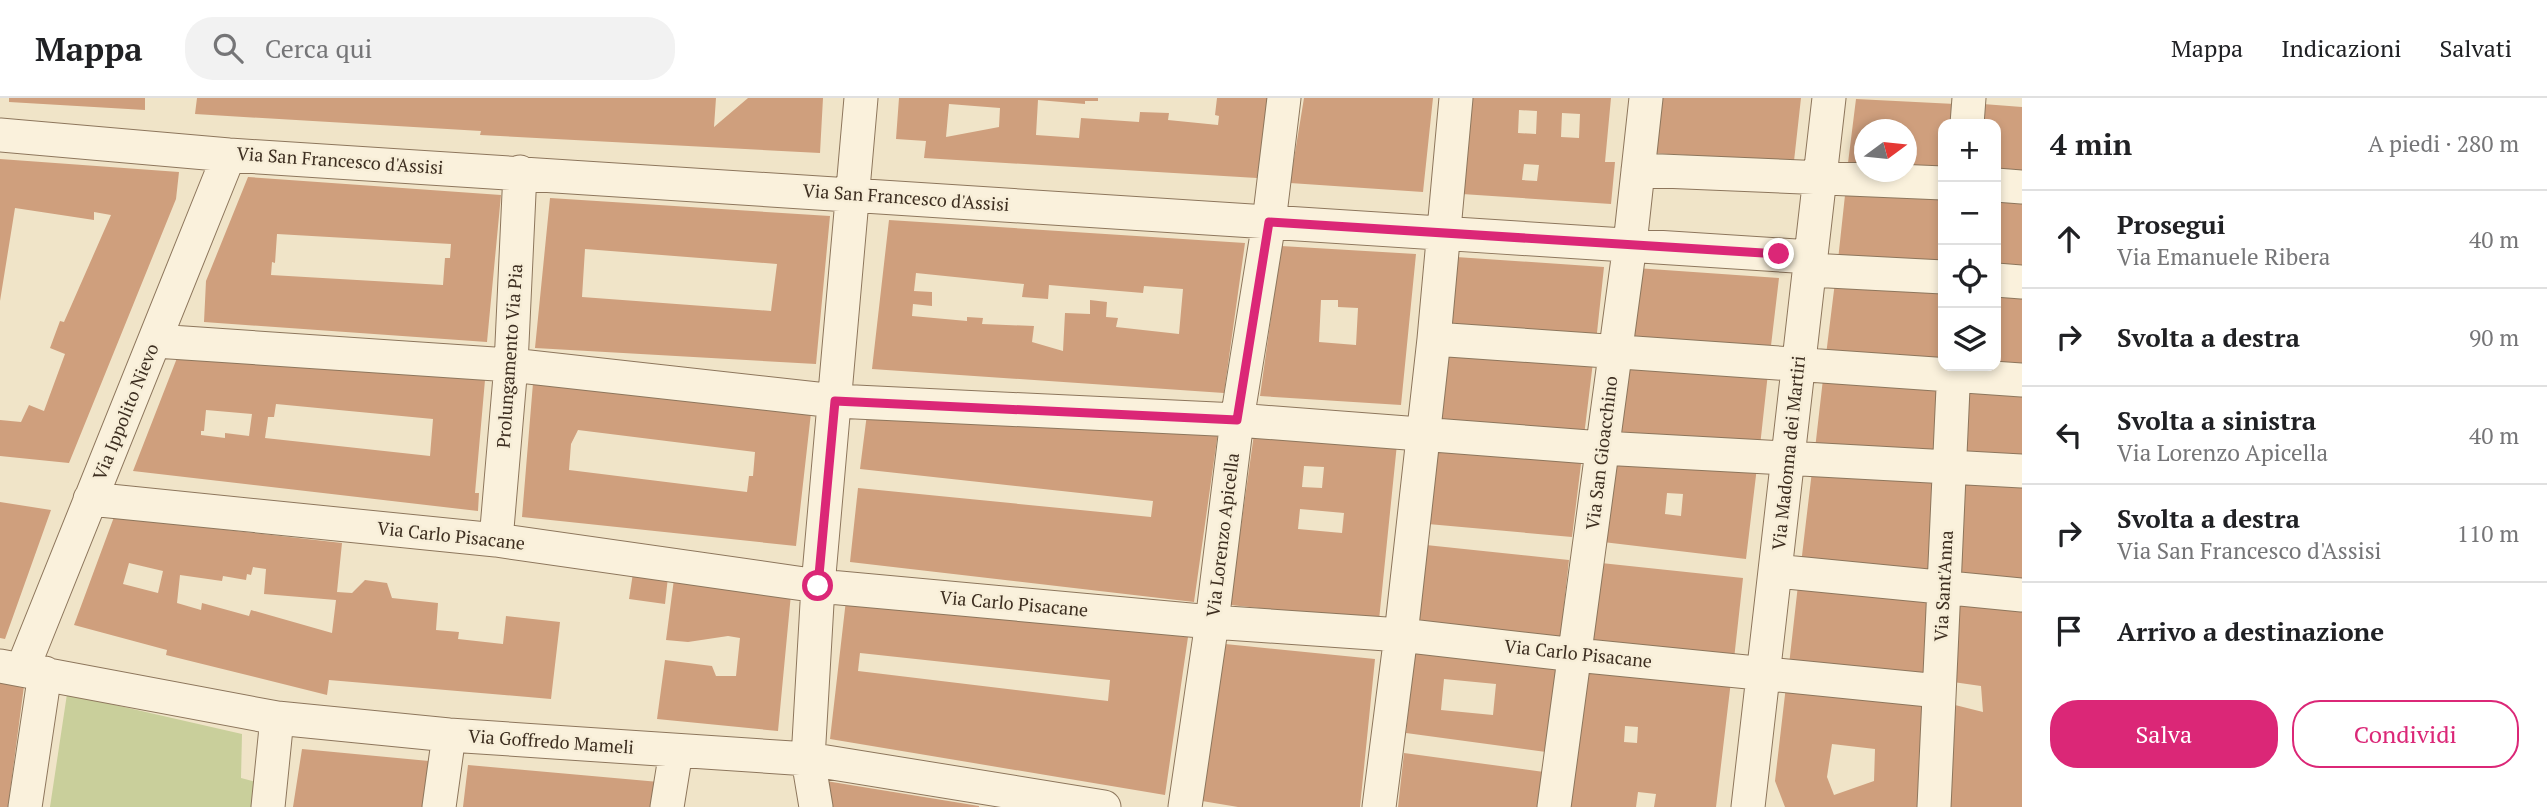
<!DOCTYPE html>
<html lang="it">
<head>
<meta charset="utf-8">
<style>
	body { margin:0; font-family:"PT Serif",serif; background:#f2f2f2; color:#202124 }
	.controls { position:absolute; right:21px; top:21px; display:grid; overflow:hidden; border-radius:14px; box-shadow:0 4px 10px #0003 }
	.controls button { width:63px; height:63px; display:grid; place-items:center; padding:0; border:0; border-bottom:2px solid #e0e0e0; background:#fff; color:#202124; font:35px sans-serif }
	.compass { position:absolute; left:1854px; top:21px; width:63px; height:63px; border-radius:50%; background:#fff; box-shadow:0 4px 10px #0003; rotate:75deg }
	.stop { position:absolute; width:21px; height:21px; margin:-16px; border:5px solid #db2777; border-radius:50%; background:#fff }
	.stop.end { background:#db2777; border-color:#fff; box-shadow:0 2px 7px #0008 }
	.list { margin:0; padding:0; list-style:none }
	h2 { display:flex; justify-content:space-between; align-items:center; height:91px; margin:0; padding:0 28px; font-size:30px }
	h2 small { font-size:23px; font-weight:400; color:#757577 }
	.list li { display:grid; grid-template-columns:46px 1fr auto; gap:21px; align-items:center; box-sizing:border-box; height:98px; padding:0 28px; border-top:2px solid #e0e0e0 }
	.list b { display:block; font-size:26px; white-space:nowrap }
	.list p { margin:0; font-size:23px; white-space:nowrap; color:#757577 }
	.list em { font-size:23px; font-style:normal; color:#757577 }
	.actions { display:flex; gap:14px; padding:21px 28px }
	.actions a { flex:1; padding:16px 0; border:2px solid #db2777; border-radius:28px; text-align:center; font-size:24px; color:#db2777 }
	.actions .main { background:#db2777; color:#fff }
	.icon { flex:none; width:38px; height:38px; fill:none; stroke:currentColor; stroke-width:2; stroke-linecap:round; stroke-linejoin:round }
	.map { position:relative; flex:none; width:2022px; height:709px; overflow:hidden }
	header { display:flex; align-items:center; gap:42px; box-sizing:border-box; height:98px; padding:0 35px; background:#fff; border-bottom:2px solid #e0e0e0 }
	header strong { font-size:33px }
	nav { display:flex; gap:38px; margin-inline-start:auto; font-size:24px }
	.search { width:490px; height:63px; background:#f2f2f2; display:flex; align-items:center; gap:18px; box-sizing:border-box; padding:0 24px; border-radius:28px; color:#757577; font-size:26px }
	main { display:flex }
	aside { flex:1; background:#fff }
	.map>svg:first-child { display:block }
	.green { fill:#c9cf9b }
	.building { fill:#cf9f7d; fill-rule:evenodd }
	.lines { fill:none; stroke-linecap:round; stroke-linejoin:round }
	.minor-casing { stroke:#8d765c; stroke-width:35 }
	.minor { stroke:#faf1dc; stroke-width:33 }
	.route { stroke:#db2777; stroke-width:9 }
	.labels { text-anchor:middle; stroke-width:5; stroke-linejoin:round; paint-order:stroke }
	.street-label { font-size:18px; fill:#3d2e20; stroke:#f7eed8 }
</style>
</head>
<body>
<header>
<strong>Mappa</strong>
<div class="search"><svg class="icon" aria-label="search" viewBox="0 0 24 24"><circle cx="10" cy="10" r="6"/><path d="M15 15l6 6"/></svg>Cerca qui</div>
<nav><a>Mappa</a><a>Indicazioni</a><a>Salvati</a></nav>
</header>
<main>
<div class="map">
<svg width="2022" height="709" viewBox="0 0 2022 709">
	<rect width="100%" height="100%" fill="#f0e4c8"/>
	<!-- green -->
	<path class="green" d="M67,596l175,40 -1,44 15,4 -3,25h-203z"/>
	<!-- building -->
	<path class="building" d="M9,0h136v12l-136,-8z
		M197,0h519l-2,29 34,-29h75l-3,55 -340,-18 1,-4 -286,-17z
		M899,0h199v3h-13v3l-47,-4 -2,35 43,3 2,-20 58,4 1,-10 29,1 -1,7 50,5 1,-9 -4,-1 2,-17h51l-11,80 -333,-20 2,-17 -30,-2zM949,6l51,4 -1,19 -53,10z
		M1304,0h129l-10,94 -133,-9z
		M1466,0h145l-6,64h10l-4,42 -149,-10zM1519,12l18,1 -1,23 -18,-1zM1562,15l18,1 -1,24 -18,-1zM1524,66l15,1 -2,16 -15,-1z
		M1657,0h144l-7,63 -143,-8z
		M1856,1l99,5 -2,20h-10v45l-36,-2v-37h-43v34l-16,-1z
		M1983,6l39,3v68l-26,-2v-49h-14z
		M0,61l179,13 -3,27 -107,264 -69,-7v-36l21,2 8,-17 15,6 21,-57 -15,-6 10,-27 4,1 47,-107 -17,-3v8l-79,-12 -15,93z
		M248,79l253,18 -14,147 -283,-20 2,-41zM277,136l174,10 -1,14h-5l-2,27 -172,-10 1,-13 3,1z
		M1846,88l97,5v76l-105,-7z
		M1996,95l26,1v76l-26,-2z
		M550,100l280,18 -14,148 -281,-16zM585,151l192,15 -6,47 -189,-14z
		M889,122l356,23 -21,150 -352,-24zM916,175l108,11 -2,13 26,2 1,-14 94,8 1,-7 39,3 -4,45 -63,-7 2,-9 -12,-1 1,-15 -17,-2v14l-25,-1 -2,38 -31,-9 2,-16 -52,-2 1,-6 -16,-1v4l-55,-5 1,-12 19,2v-14l-18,-1z
		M1281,148l135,8 -15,151 -141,-9zM1321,202h17v7l20,1 -2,37 -37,-3z
		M1456,159l148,10 -8,75 -148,-9z
		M1636,170l143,10 -9,76 -143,-11z
		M1835,184l108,4 -3,77 -114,-8z
		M1996,191l26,1v78l-26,-1z
		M1446,255l147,9 -9,74 -146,-9z
		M177,260l308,22 -10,113h4l-1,18 -345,-40zM276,306l157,15 -3,37 -165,-18 3,-21h6zM206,312l46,4 -3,22 -24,-3v5l-24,-3v-4h3z
		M1624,267l144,8 -8,73 -144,-9z
		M1823,281l116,5 -4,73 -120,-8z
		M533,285l279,21 -16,142 -274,-29zM578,332l177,22 -2,24h-4l-2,16 -178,-22 2,-26z
		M1968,290l54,3v70l-57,-3z
		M868,308l350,26 -24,170 -344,-40 8,-74 293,29 2,-16 -293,-32z
		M1254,336l143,10 -18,176 -149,-15zM1304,368l20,1 -2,21 -20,-1zM1300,411l44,4 -2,20 -44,-4z
		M1436,348l146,10 -10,81 -144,-13z
		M1613,359l144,10 -11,92 -143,-17zM1667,395l16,1 -2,22 -16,-2z
		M1812,373l122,7 -5,97 -128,-11z
		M1964,382l58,4v98l-64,-3z
		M0,404l51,8 -46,129 -5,-1z
		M114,419l228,26 -5,49 15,1 13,-13 22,3 5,15 46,5 -2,27 23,2 -1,7 45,5 3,-28 54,6 -9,77 -222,-19 -2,15 -161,-40 1,-5 -93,-25zM129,465l34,8 -5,22 -35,-9zM253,469l13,2 -2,25 72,6 -4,33 -81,-23 -2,6 -47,-13 -1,7 -24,-7 3,-28 42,6 1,-5 23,4 1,-6 4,1z
		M1426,447l143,15 -9,81 -142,-16z
		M1601,465l142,15 -9,81 -143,-13z
		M633,475l35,4 -3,27 -36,-5z
		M674,481l117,15 -13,137 -121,-12 8,-59 47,6 4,10h20l4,-38 -12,-2 -40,6 -22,-2z
		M1798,487l130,12 -4,83 -135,-15z
		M846,502l342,37 -23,158 -335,-56zM860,555l250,27 -2,21 -250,-30z
		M1957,502l65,7v200h-76l5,-103 32,8 -2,-26 -28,-4z
		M1225,546l150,15 -15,148h-122l-36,-6z
		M1415,550l142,14 -11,90 -140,-19zM1444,581l52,5 -3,31 -52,-5z
		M1588,568l143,15 -15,126h-62l2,-13 -18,-2 -2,15h-65zM1625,628l13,1 -1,16 -13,-1z
		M0,585l24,3 -16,121h-8z
		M1786,588l137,14 -6,107h-132l-10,-26zM1832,646l43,5 -1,32 -40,14 -7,-18z
		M302,651l127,12 -6,46h-130z
		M1404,655l140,19 -4,35h-142z
		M468,667l191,17 -4,25h-192z
		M826,683l153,25v1h-152z"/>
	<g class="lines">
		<!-- minor casing -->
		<g class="minor-casing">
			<path id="minor" d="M1967,26l2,-26
				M0,37l229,20 1582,102
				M1638,72l305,13
				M1996,87l26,2
				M1810,172l133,7
				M1996,182l26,2
				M1434,241l588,41
				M155,243l356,24 324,36 402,19 365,28 420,23
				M90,401l406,41 322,46 394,36 189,13 175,20 363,36
				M496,442l15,-175 9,-193
				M1775,473l247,24
				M0,568l277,52 172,17 359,24 296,48
				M22,572l207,-515
				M25,709l20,-134
				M268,709l9,-89
				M439,709l10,-72
				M667,709l9,-56
				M816,709l-8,-48 10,-173 43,-488
				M1185,709l27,-185 25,-202 32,-198 15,-124
				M1379,709l22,-172 33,-296 22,-241
				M1554,709l76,-563 16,-146
				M1748,709l81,-709
				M1934,709l20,-441"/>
		</g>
		<!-- minor -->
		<use href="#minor" class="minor"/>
	</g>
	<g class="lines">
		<!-- route -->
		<path class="route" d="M818,488l17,-185 402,19 32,-198 510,32"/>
	</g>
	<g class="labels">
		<!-- street labels -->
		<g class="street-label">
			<text transform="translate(340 63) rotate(4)" y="6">Via San Francesco d'Assisi</text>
			<text transform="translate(906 100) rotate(4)" y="6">Via San Francesco d'Assisi</text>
			<text transform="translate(510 258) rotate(-86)" y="6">Prolungamento Via Pia</text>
			<text transform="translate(126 314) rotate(-68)" y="6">Via Ippolito Nievo</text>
			<text transform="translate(1602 355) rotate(-83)" y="6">Via San Gioacchino</text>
			<text transform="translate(1789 355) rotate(-84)" y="6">Via Madonna dei Martiri</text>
			<text transform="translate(1223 437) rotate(-83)" y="6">Via Lorenzo Apicella</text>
			<text transform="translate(451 438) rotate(6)" y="6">Via Carlo Pisacane</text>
			<text transform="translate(1944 488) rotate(-87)" y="6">Via Sant'Anna</text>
			<text transform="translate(1014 506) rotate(5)" y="6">Via Carlo Pisacane</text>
			<text transform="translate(1578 556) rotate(6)" y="6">Via Carlo Pisacane</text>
			<text transform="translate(551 644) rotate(4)" y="6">Via Goffredo Mameli</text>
		</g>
	</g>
</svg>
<div class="controls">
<button>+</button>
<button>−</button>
<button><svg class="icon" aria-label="locate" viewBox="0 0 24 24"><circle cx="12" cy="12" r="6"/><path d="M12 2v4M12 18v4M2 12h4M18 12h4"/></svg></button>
<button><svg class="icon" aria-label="layers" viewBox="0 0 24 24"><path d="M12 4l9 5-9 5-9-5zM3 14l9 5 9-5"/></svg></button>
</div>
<svg class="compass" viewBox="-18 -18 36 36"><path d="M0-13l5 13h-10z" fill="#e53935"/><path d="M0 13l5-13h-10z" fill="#757577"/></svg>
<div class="stop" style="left:818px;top:488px"></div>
<div class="stop end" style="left:1779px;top:156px"></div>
</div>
<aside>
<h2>4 min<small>A piedi · 280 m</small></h2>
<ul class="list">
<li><svg class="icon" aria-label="ahead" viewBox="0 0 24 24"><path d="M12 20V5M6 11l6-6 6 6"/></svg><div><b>Prosegui</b><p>Via Emanuele Ribera</p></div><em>40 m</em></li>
<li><svg class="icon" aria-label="right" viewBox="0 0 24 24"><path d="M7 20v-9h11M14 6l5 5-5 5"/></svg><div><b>Svolta a destra</b></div><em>90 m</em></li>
<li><svg class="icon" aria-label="left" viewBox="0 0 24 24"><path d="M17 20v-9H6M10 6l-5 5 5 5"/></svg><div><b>Svolta a sinistra</b><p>Via Lorenzo Apicella</p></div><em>40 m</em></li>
<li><svg class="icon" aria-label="right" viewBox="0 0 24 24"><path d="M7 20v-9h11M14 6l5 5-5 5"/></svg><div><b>Svolta a destra</b><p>Via San Francesco d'Assisi</p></div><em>110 m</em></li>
<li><svg class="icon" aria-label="arrive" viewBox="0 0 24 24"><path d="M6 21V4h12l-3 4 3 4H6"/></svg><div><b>Arrivo a destinazione</b></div></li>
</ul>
<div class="actions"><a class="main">Salva</a><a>Condividi</a></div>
</aside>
</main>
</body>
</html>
